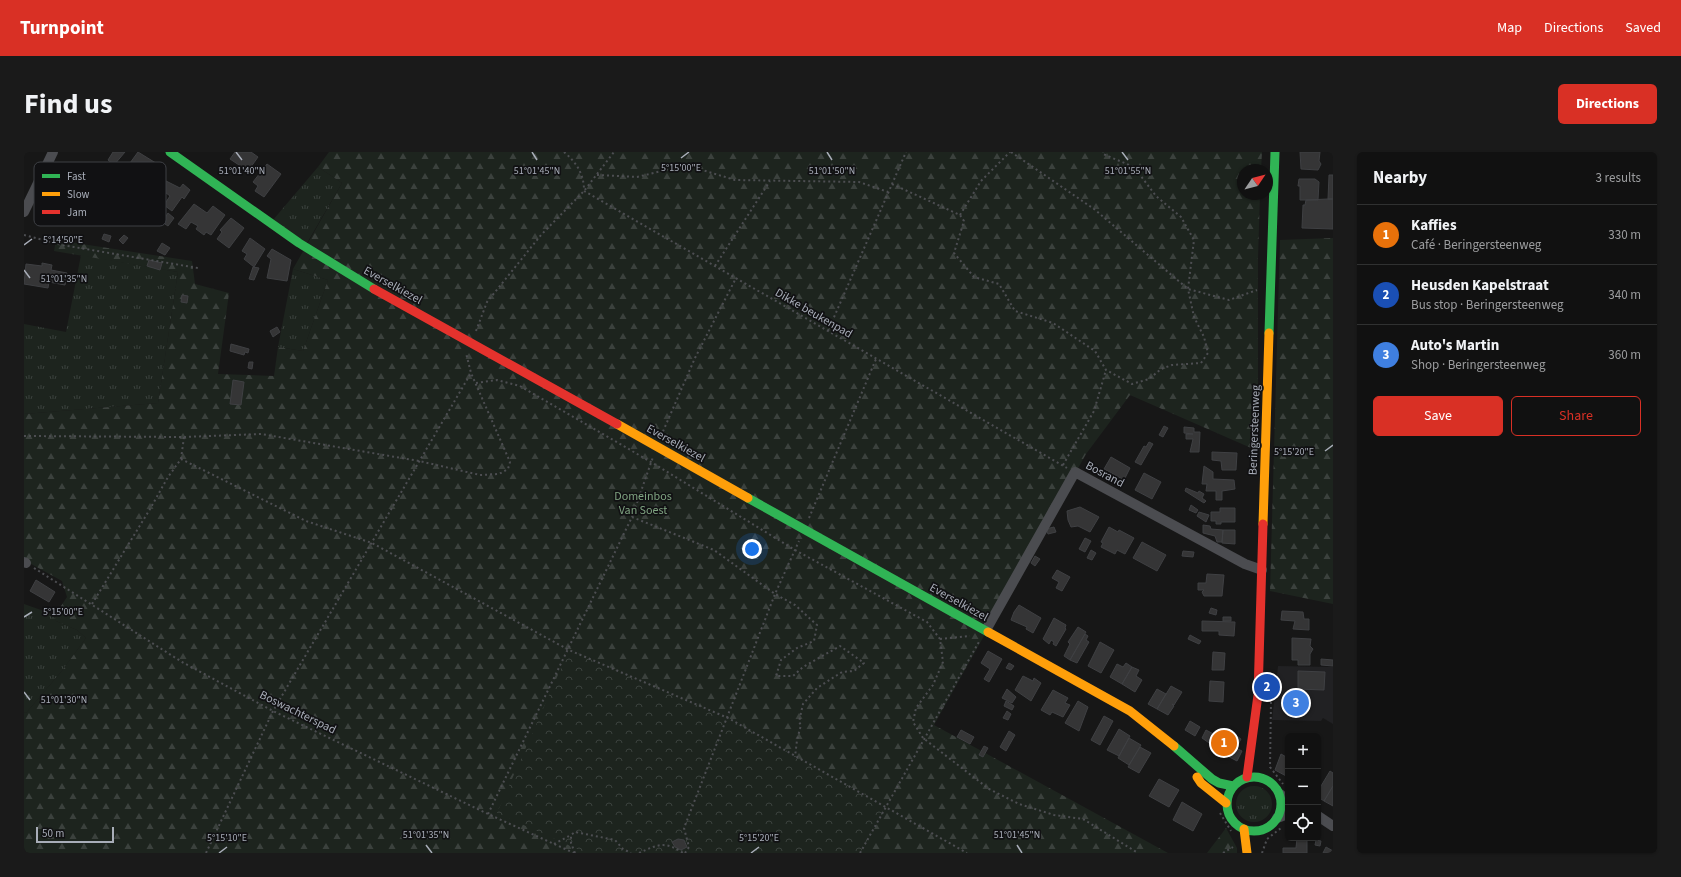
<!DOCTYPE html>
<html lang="en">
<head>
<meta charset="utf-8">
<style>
	body { margin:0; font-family:"Source Sans 3",sans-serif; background:#1a1a1a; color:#f1f3f6 }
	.controls { position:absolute; right:12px; bottom:12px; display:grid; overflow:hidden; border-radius:6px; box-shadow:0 1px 3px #0004 }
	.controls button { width:36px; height:36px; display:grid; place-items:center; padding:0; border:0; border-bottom:1px solid #303131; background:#111; color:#f1f3f6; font:20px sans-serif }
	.compass { position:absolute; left:1213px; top:12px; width:36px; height:36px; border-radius:50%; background:#111; box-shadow:0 1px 3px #0004; rotate:55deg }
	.scale { position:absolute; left:12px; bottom:10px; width:78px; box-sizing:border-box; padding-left:4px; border:2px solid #a8adb8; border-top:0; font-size:11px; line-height:14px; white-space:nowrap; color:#a8adb8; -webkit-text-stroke:3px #111113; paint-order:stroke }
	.you { position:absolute; left:728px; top:397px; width:14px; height:14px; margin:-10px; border:3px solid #fff; border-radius:50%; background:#1a73e8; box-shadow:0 0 0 6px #1a73e833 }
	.badge { display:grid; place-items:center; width:26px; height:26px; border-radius:50%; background:#d93025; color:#fff; font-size:13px; font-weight:700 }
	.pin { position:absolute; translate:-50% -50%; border:2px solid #fff; box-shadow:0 1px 4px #0006 }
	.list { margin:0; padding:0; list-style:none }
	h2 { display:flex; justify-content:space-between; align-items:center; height:52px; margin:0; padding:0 16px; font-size:17px }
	h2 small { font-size:13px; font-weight:400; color:#9c9d9f }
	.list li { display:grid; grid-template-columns:26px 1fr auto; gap:12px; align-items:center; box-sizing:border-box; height:60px; padding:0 16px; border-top:1px solid #303131 }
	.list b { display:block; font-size:15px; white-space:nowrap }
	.list p { margin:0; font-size:13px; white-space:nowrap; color:#9c9d9f }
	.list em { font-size:13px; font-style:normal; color:#9c9d9f }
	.actions { display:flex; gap:8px; padding:12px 16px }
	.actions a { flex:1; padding:9px 0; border:1px solid #d93025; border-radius:6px; text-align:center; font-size:14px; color:#d93025 }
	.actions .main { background:#d93025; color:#fff }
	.icon { flex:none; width:22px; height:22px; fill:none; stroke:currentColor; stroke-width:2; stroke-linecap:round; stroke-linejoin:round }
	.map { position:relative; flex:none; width:1309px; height:701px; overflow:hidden; border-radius:6px }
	header { display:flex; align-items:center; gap:24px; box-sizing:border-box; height:56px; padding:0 20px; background:#d93025; color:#fff }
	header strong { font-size:19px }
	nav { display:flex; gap:22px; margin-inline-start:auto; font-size:14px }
	.intro { display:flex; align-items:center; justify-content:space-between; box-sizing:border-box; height:96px; padding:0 24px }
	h1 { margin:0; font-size:28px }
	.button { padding:10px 18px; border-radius:6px; background:#d93025; color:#fff; font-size:14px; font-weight:700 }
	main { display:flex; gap:24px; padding:0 24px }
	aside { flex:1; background:#111; border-radius:6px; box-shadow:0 1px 3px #0004 }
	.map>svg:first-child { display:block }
	.built { fill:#212123 }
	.grass { fill:url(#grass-tufts) }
	.forest { fill:url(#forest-firs) }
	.park { fill:url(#park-crowns) }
	.building { fill:#353536; stroke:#3f4043 }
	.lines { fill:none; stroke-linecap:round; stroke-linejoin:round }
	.path { stroke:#4d4e52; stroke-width:2; stroke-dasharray:2 3; stroke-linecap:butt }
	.street { stroke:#4b4c50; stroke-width:10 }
	.fast { stroke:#30b455; stroke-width:9 }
	.slow { stroke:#ff9f0a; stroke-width:9 }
	.jam { stroke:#e5322d; stroke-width:9 }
	.ticks { fill:none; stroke:#a8adb8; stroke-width:1.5 }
	.labels { text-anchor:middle; stroke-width:3.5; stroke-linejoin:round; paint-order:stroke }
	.street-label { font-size:12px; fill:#a8adb8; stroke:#111113 }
	.park-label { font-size:12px; fill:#7fa381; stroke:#111113 }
	.key { fill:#111113; stroke:#3e4045; stroke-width:1 }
	.key-label { font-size:11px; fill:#a8adb8 }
	.ticks-label { font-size:10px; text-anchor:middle; fill:#a8adb8; stroke:#111113; stroke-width:3.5; stroke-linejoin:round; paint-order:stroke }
</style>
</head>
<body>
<header>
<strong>Turnpoint</strong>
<nav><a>Map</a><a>Directions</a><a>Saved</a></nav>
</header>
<div class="intro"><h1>Find us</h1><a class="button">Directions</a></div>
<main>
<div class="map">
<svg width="1309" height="701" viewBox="0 0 1309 701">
	<defs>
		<pattern id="grass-tufts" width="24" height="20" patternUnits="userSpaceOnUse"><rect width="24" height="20" fill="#1d241e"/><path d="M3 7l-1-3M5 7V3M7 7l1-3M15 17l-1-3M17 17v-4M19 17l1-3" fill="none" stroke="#3b413d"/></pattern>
		<pattern id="forest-firs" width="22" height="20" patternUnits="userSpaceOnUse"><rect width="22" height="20" fill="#1d241e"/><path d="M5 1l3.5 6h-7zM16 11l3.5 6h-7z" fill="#3b413d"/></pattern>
		<pattern id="park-crowns" width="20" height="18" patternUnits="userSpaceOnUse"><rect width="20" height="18" fill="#1d241e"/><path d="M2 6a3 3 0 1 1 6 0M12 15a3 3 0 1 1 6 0" fill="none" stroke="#3b413d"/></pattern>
	</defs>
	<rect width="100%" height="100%" fill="#171717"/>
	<!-- built -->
	<path class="built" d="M1254,514l55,1v57l-10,-6 -2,3 -49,-1z"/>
	<!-- grass -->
	<path class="grass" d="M294,15l24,16 -35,60 -34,-23z
		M57,103l97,17 -20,131 -134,11v-90l42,8z
		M269,117l35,11 -25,71 -25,-4z
		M0,452l31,11 1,6 21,9 9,8 -25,34 -35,41 -2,-1z
		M1212 652a18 18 0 1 1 36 0a18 18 0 1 1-36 0Z"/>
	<!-- forest -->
	<path class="forest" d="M305,0h933l-1,18h-18v24h17l-2,64v193l-128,-56 -44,59 -152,271 234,128h-1144v-141l2,1 35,-41 25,-34 -9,-8 -21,-9 -1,-6 12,-18 -5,-16 -38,-21v-146l134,-11 20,-131 -124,-21 2,-11 136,21 3,23 34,9 -11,81 56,2 4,-29 25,4 25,-71 -35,-11 49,-86 -24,-16z
		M1309,86v366l-63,-13 10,-351z
		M1202,676l11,20v5h-30z"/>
	<!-- park -->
	<path class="park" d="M545,498l159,68 159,89 -27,46h-274l-89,-40z"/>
	<!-- building -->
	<path class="building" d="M89,0h12l-11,13 -6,-5z
		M114,0l21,13 -21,28 -8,-6 10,-15 -10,-9z
		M211,0h16l7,5 -10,14 -18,-12z
		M1276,0h20l-1,9 2,3 -3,6 -17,-1z
		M243,12l14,10 -17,23 -9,-6 3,-5 -5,-4z
		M1305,23h4v24h-5z
		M1275,27h16l4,3 -1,18h-18v-14h-2z
		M142,29l14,7 3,-4 7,6 -6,9 -2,-2 -10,14 -8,-6 6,-9 -9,-7z
		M1304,47h5v30l-31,-1 1,-23h2l1,-5z
		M170,52l13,9 6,-7 12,9 -14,20 -5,-3 -2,3 -8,-6 2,-3 -7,-4 -5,7 -8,-5z
		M144,61l6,5 -6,8 -6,-4z
		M207,66l13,10 -15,20 -12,-9 5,-7 -2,-2z
		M80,82l7,2 -2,6 -7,-3z
		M100,83l4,3 -5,6 -4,-4z
		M226,86l15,11 -11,18 -10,-8 3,-5 -5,-3z
		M138,91l8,5 -5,7 -8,-4z
		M248,97l19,11 -4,21 -20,-3 4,-19 -4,-3z
		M125,108l13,3 -2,7 -13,-4z
		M18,111l10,2 -1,5 16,3 -2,12 -16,-3 -1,6 -24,-4 2,-20 16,2z
		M229,115l6,1 -5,12 -5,-1z
		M158,143l6,1 -1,7 -6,-1z
		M253,175l3,5 -7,5 -3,-6z
		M207,192l18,5 -1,4 -3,-1 -1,3 -14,-4z
		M225,210h4l-1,7 -4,-1z
		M209,228l11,2 -3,23 -11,-1z
		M1140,274l4,2 -5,9 -4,-2z
		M1160,275l10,1v4h6l-1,20h-9l3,-13h-7v-5h7l-9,-1z
		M1125,290l4,2 -12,21 -6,-3 9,-16 2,1z
		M1188,300l25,1 -1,17h-14l-1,-9 -9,-1z
		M1087,305l19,11 -6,12 -20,-11z
		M1180,314l9,6v7l21,1 1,9 -13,2v9h-6v-9h-10l1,-7h-5z
		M1120,321l17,9 -9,17 -17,-9z
		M1162,336l12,5 1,-2 5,3 -2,4 4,3 -2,2 -19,-12z
		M1167,353l7,5 -2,3 -7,-3z
		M1056,355l19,10 -9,15 -12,-6 -7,1 -3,-7 -1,-9z
		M1196,356h15v14h-14v2h-5v-3h-5v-9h9z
		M1175,360l10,3 -3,7 -9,-6z
		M1179,373l7,1 1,3 12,1 -1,12h-5l-2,-6 -12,-3z
		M1030,375l2,5 -8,2 -2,-5z
		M1085,375l9,5 1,-2 15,8 -9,16 -8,-4 -2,4 -14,-7 2,-4 -2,-1z
		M1199,378h12v14l-13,-1z
		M1061,386l6,3 -6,11 -6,-3z
		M1118,390l24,13 -9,16 -24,-13z
		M1067,398l5,3 -4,7 -5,-2z
		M1159,399l11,1 -1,5 -11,-1z
		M1011,404l5,3 -5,7 -4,-3z
		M1033,418l13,7 -8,14 -6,-3 3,-6 -7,-4z
		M1183,422l17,1 -2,21h-18l-2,-4 2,-2h-6v-7h8z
		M12,428l19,12 -6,10 -19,-11z
		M995,453l22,13 -8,15 -7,-4 1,-2 -16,-7 3,-8z
		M1187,456l6,2 -1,5 -7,-2z
		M1258,459l21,1 1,7h5v11l-16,-1 2,-8 -14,-1z
		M1199,465h8v4h-8z
		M1030,466l12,7 -1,3 1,1 -10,17 -3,-2 1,-2 -3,-2 -2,4 -6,-5z
		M1178,469l33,1 -1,14 -15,-1v-4h-17z
		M1054,475l8,5 -16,28 -6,-4 6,-12 -2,-2z
		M1061,482l3,2 -2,4 3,2 -12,21 -7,-3z
		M1166,483l11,6 -2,3 -11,-5z
		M1268,486l19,1 -1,7 3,3 -3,5v11h-12v-5h-6z
		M1076,490l14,8 -13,23 -13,-7z
		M964,499l14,8 -13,23 -5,-3 6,-10 -9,-6z
		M1189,500l12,1 -1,17h-12z
		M1297,507l12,1v6l-12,-1z
		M985,511l5,3 -3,4 -5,-2z
		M1102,511l6,4 -10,17 -12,-7 7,-13 6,3z
		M1108,515l7,3 -3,6 6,4 -7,12 -13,-8z
		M1274,519l27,1 -1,18 -26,-1z
		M999,524l10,5 1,-3 7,5 -10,18 -16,-11z
		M1186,529l14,1 -1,20 -14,-1z
		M1147,534l11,6 -8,13 -2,-1 2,2 -6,9 -11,-6z
		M983,537l9,8 -4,6 -10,-5z
		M1133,537l9,5 -9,15 -9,-5z
		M1029,538l15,8 -3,5 5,2 -7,12 -11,-5 -2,3 -9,-5z
		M982,549l8,5 -2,4 -8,-4z
		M1054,549l10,6 -9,24 -14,-8z
		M983,559l4,3 -3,6 -5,-2z
		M1080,564l9,5 -13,24 -9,-5z
		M1166,569l10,6 -5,9 -10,-6z
		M1095,577l11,7 -11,20 -12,-6z
		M937,578l13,7 -4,7 -13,-7z
		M1182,578l24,13 5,-8 6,4 -5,9 6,3 -5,10 -23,-12 1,-2 -13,-9z
		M985,579l6,4 -9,16 -6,-4z
		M1105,586l12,7 -12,20 -11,-7z
		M960,594l4,2 -5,9 -4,-2z
		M1116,595l11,6 -12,20 -11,-6z
		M1257,602l7,4v19l-13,-7z
		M1306,619l3,2v13l-9,15 -6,-4v-6z
		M1135,627l20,11 -10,17 -20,-11z
		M1309,634v20l-9,-5z
		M1158,650l20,12 -9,17 -20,-11z
		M1273,686l10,1v14h-24v-5h13z
		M654,687l6,1 3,7 -6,3 -6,-3 -3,-5z
		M1292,688l5,1 -1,5 -5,-1z
		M1302,695l7,4v2h-10z"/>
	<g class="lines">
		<!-- path -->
		<path class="path" d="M540,0c12,10 20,22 20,38
			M987,0l83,57 94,80 41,11 28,-10
			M573,23l40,2 49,-12 49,15 124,2 29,10
			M868,32l68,31 4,6 -10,32 20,24 25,7 16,27 38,12 42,28 11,19 26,14 17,-5 12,-10 11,-4 29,-2 7,-10 -4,-16 -10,-20 -6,-28 6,-49 -13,-23 -25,-21 -22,-29 -31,-13v-2
			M560,39l483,277
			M936,63l21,-34 29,-29
			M0,83l38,10 136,23
			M691,114l55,-85
			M452,179l11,-29 54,-67 43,-44 30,-39
			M804,179l78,-179
			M452,231l21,-3 23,6 131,76 144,88 132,72 13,17 3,23 -10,23 -17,23 -3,14 10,16 66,51 30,15 35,11 29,4 55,34
			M0,284l160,1 77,-3 158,27 61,14 19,-1 9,-5 2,-7 -39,-89 -5,-20
			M637,284l34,-78 41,-80
			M157,307l3,-22
			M1039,313l31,-54 12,-41
			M608,365l21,-60
			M785,366l67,-159
			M10,416l148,94 91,49 215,103 86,39
			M68,452l58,-95 18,-32 13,-18 125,62 66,22 197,107 159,68 239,135
			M916,487l30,-3
			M1247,550l-1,65 13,17
			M1196,661l11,18
			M464,662l144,-297 82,33 61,44 20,11 22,20 -3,16 -17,7 -16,12 -5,16h17l10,-9 37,-21 24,17 -10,8 -12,1 -25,16 -14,16 -4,18 2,3 -4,15 -2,17
			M530,692l17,-9
			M182,701l67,-142 198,-338
			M551,701l-4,-10v-8l4,-3 40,8 8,9 8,4
			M615,701c20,-9 26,-12 44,0
			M661,701l4,-6 -5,-19 91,-234 24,-53
			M836,701l120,-213
			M1199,701l10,-6
			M1238,701l5,-14 14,-11"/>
		<!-- street -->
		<path class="street" d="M0,60l29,-60
			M0,410l2,1
			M962,478l89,-158 170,92 17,6
			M1256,642l8,7
			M1294,664l15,10
			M1253,666l11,-4"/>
		<!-- fast -->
		<path class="fast" d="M146,0l129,91 75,46
			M1245,181l6,-181
			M724,346l240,134
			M1150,594l38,33 7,4 14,3
			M1203 652a27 27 0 1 1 54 0a27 27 0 1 1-54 0Z"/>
		<!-- slow -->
		<path class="slow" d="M593,272l131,74
			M1239,372l6,-191
			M964,480l142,79 44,35
			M1173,625l4,6 25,20
			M1220,677l3,24"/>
		<!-- jam -->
		<path class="jam" d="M350,137l243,135
			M1223,625l11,-82 5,-171"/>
	</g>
	<!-- ticks -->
	<path class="ticks" d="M212,0l6,8M508,0l5,8M803,0l5,8M1098,0l6,8M657,6l8,-6M0,93l8,-6M0,118l6,8M1301,299l8,-6M0,465l8,-5M0,540l6,8M402,693l6,8M993,693l5,8M195,701l8,-6M727,701l8,-6"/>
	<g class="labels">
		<!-- street labels -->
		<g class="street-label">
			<text transform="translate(369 133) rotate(29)" y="4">Everselkiezel</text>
			<text transform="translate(790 161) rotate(30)" y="4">Dikke beukenpad</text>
			<text transform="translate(1230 278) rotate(-88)" y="4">Beringersteenweg</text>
			<text transform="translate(652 291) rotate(29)" y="4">Everselkiezel</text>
			<text transform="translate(1081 322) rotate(28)" y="4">Bosrand</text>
			<text transform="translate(935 450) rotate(29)" y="4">Everselkiezel</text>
			<text transform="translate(274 560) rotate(26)" y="4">Boswachterspad</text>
		</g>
		<!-- park labels -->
		<g class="park-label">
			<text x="619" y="348">Domeinbos<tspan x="619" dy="14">Van Soest</tspan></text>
		</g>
	</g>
	<!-- legend -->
	<rect x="10" y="10" width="132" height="64" rx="6" class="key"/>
	<rect x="18" y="22" width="18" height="4" fill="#30b455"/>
	<rect x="18" y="40" width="18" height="4" fill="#ff9f0a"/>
	<rect x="18" y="58" width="18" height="4" fill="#e5322d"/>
	<g class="key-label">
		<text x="43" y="28">Fast</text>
		<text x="43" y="46">Slow</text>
		<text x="43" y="64">Jam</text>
	</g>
	<g class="ticks-label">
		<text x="657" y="19">5°15'00"E</text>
		<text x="218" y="22">51°01'40"N</text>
		<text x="513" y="22">51°01'45"N</text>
		<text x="808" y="22">51°01'50"N</text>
		<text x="1104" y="22">51°01'55"N</text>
		<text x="39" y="91">5°14'50"E</text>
		<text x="40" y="130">51°01'35"N</text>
		<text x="1270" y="303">5°15'20"E</text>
		<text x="39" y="463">5°15'00"E</text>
		<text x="40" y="551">51°01'30"N</text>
		<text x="402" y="686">51°01'35"N</text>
		<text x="993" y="686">51°01'45"N</text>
		<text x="203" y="689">5°15'10"E</text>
		<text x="735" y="689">5°15'20"E</text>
	</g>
</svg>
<div class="controls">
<button>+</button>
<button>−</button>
<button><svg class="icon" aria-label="locate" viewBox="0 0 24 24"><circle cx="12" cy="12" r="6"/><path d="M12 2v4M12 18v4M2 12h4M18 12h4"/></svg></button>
</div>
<svg class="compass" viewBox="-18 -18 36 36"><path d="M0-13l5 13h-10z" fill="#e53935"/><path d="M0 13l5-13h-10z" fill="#9c9d9f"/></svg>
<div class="scale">50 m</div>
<div class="you"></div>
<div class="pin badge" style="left:1200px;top:591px;background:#e8710a">1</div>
<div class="pin badge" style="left:1243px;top:535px;background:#1a4fb4">2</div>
<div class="pin badge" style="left:1272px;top:551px;background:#3f7fe0">3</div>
</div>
<aside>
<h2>Nearby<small>3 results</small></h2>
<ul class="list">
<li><span class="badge" style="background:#e8710a">1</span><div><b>Kaffies</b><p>Café · Beringersteenweg</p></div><em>330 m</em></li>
<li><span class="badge" style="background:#1a4fb4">2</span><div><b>Heusden Kapelstraat</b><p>Bus stop · Beringersteenweg</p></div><em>340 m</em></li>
<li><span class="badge" style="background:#3f7fe0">3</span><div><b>Auto's Martin</b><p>Shop · Beringersteenweg</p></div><em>360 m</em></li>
</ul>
<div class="actions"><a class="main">Save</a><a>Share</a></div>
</aside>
</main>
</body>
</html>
